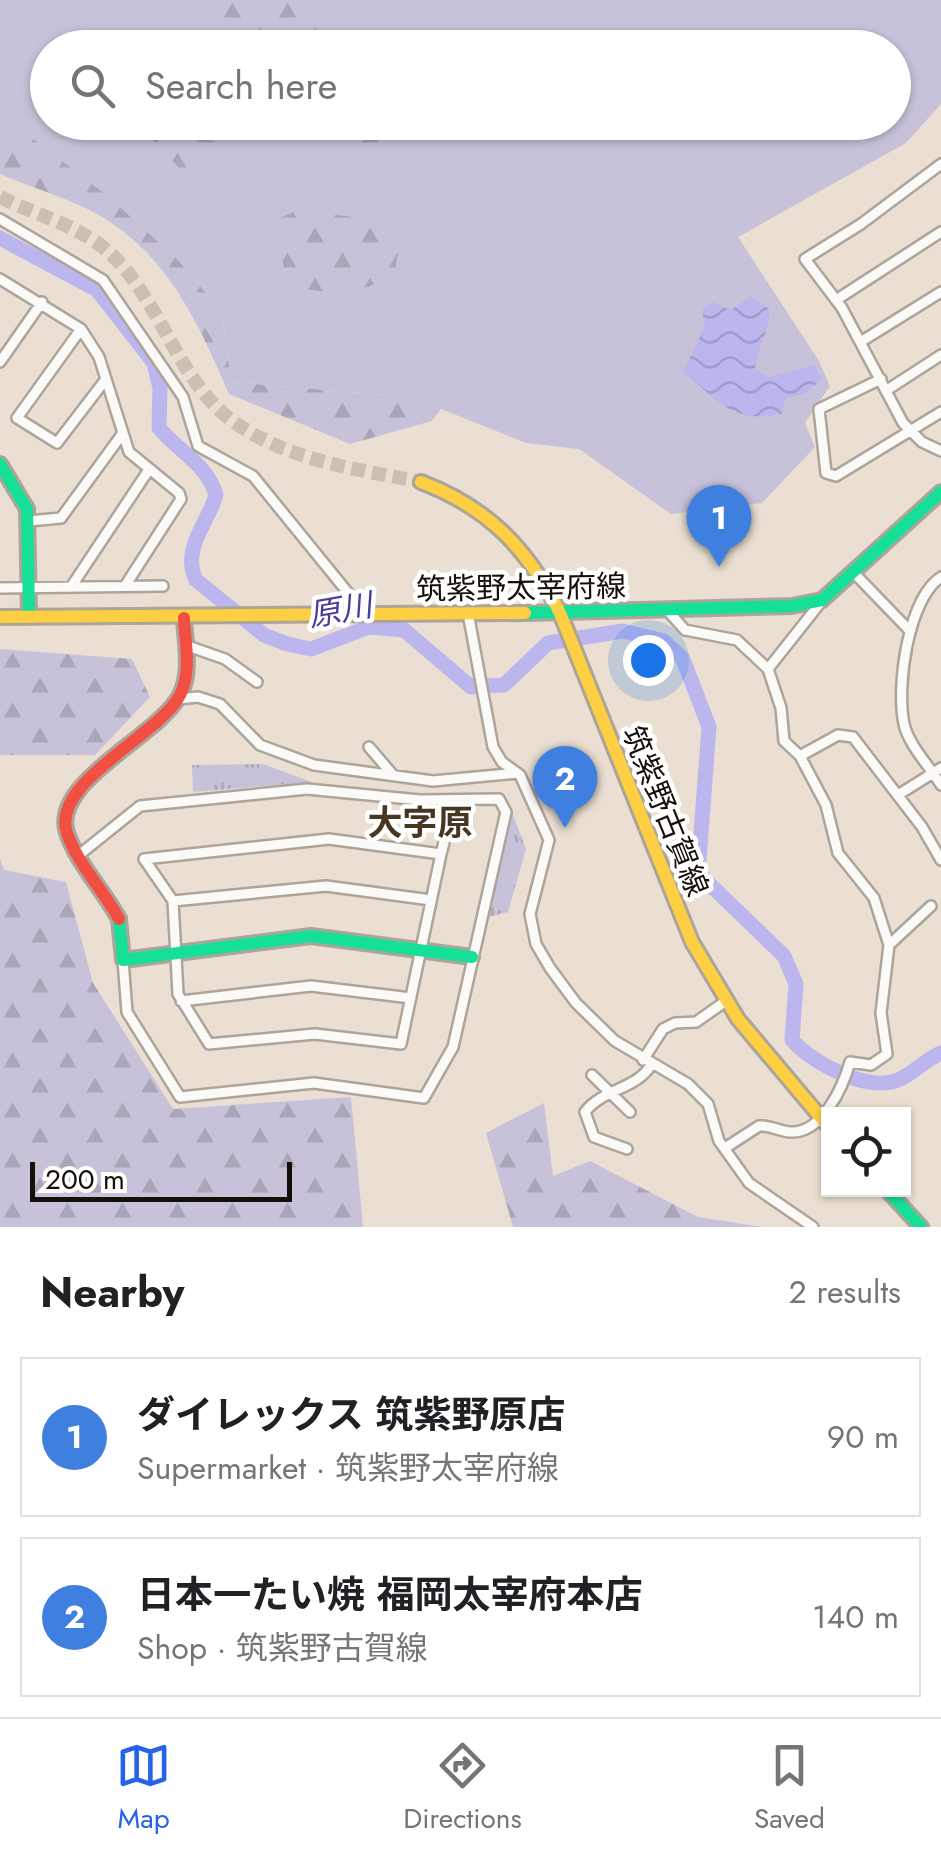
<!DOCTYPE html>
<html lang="en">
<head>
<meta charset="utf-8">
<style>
	body { margin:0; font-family:Jost,"Noto Sans JP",sans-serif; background:#f2f2f2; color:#202124 }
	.controls { position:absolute; right:30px; bottom:30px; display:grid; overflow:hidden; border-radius:0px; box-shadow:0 2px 8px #0004 }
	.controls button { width:90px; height:90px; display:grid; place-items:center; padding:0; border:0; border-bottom:2px solid #e0e0e0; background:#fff; color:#202124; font:50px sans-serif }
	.scale { position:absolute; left:30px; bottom:25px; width:262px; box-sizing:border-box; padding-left:10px; border:5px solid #160f07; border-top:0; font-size:28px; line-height:35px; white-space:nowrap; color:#160f07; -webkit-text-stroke:8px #fff; paint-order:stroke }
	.you { position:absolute; left:648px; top:660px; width:35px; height:35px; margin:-25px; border:8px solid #fff; border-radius:50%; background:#1a73e8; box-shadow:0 0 0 15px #1a73e833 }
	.badge { display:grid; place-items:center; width:65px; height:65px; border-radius:50%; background:#2563eb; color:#fff; font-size:32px; font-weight:700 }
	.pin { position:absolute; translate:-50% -82px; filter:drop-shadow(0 2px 5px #0008) }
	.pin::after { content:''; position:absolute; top:52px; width:35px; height:30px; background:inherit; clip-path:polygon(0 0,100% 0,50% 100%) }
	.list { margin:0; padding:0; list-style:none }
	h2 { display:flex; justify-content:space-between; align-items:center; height:130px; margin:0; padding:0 40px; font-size:42px }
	h2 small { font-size:32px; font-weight:400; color:#757577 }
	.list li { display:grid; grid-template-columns:65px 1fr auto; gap:30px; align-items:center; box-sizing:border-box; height:160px; margin:0 20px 20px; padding:0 20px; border:2px solid #e0e0e0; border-radius:0px }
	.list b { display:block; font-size:38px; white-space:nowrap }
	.list p { margin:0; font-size:32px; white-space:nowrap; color:#757577 }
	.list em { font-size:32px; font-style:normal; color:#757577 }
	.icon { flex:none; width:55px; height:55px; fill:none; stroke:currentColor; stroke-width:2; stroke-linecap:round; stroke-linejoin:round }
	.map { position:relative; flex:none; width:941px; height:1227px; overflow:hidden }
	.search { position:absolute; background:#fff; box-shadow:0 2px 8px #0004; left:30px; right:30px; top:30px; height:110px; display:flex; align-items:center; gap:25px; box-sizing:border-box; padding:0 35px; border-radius:55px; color:#757577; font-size:38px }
	.sheet { height:490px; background:#fff }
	nav { display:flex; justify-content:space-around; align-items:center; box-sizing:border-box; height:140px; border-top:2px solid #e0e0e0; background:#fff; font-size:28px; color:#757577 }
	nav a { display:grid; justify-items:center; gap:5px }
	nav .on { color:#2563eb }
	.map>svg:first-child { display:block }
	.grass { fill:#c7c2d9; fill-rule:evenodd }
	.forest { fill:url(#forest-firs) }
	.park { fill:url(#park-tufts) }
	.water { fill:url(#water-waves) }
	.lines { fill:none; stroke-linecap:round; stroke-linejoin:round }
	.river { stroke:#bbb7ee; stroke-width:15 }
	.primary-tunnel { stroke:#cac0b4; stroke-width:14; stroke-dasharray:14 7; stroke-linecap:butt }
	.street-casing { stroke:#ada49a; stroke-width:14 }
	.fast-casing { stroke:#ada49a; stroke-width:18 }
	.slow-casing { stroke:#ada49a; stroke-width:18 }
	.jam-casing { stroke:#ada49a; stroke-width:18 }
	.street { stroke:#fcfaf8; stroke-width:9 }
	.fast { stroke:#16e098; stroke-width:12 }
	.slow { stroke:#ffcf43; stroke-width:12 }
	.jam { stroke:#f24e42; stroke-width:12 }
	.labels { text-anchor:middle; stroke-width:9; stroke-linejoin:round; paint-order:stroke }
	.street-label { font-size:30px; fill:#160f07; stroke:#fff }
	.water-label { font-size:32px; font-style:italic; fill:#483d9d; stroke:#fff }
	.quarter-label { font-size:35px; font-weight:bold; fill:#473623; stroke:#fff }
</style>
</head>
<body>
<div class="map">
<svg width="941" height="1227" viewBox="0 0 941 1227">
	<defs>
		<pattern id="forest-firs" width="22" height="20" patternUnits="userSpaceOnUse" patternTransform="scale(2.5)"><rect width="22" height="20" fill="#c7c2d9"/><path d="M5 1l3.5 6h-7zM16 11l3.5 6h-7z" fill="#aaa6b9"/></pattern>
		<pattern id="park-tufts" width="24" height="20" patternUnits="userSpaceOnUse" patternTransform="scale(2.5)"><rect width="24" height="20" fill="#c7c2d9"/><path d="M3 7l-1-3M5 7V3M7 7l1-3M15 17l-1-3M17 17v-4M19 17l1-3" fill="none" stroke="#aaa6b9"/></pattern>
		<pattern id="water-waves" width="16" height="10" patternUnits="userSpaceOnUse" patternTransform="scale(2.5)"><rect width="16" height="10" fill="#bbb7ee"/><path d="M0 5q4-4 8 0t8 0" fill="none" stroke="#a09ccb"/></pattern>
	</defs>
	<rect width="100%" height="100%" fill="#eadfd2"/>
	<!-- grass -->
	<path class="grass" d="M0,0h941v104l-35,39 -168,94 81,124 11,25 -25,37 10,24 -53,56 -91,11 -92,-65 -53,-6 -115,-46 -180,-15 -9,-70 -44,-52 -69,-63 -109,-84zM48,48h846v74h-846z"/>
	<!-- forest -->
	<path class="forest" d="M190,0h125l44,40 48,7h-178l-31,-31z
		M0,113l109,84 69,63 44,52 9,70 180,15 30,12 -9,12 -82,23 -121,-50c-29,-67 -58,-133 -122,-174 -31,-20 -73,-31 -107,-46z
		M136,123h73c6,20 11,41 -11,54l-17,-7z
		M304,123h134c-55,26 -82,46 -134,0z
		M295,211l102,10 5,10 -7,39c-19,25 -80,26 -106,14l-17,-57 1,-6z
		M0,649l132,10 18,38 -55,58h-95z
		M0,859l4,11 62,12 27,101 80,126 178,-12 12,130h-363z
		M544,1103l9,73 37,-15 108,56 64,10h-249l-27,-94z"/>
	<!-- park -->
	<path class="park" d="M263,764l49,18 -119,10 -1,-27z
		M511,810l15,39 -18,63 -20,5z"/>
	<!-- water -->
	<path class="water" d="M752,296l17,13c2,21 -12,39 -14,60l14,8 45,-12 8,14 -16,14 -21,6 -3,15c-50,10 -63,-13 -99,-42l22,-46 -3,-17 10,-7 19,8z"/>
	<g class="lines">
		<!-- river -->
		<path class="river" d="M0,238l97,52 57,73 6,25 -1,40c19,23 49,37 57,67 -8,29 -35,53 -20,85l68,55 23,9 24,5 58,-22 35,3 67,57 33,-2 44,-42 75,-12 41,10 19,18 26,68 -11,146 86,83 12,28 -4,56c20,23 77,54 108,39 15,-7 26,-20 41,-26"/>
		<!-- primary-tunnel -->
		<path class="primary-tunnel" d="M0,197c38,19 83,29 114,60 48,48 65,126 120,165 55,39 123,47 187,60"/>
		<!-- street casing -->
		<g class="street-casing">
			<path id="street" d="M941,164l-80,60 -56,35 37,49 61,115 19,19 19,9
				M0,219l103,61 80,117 15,49 55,30 113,139
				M0,279l81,50 18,28 30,95 50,41 2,6 -56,87
				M836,300l105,-68
				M81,329l-64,89 40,25 49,-64
				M862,341l79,-49
				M0,362l42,-60
				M881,379l-62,30 7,64 10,3 105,-64
				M887,390l54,-35
				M29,521l32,-3 62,-85
				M855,574l55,57
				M941,577c-33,22 -45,109 -37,147 4,20 26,43 37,61
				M71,587l77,-116
				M0,588l163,-2
				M667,610l18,20 52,10 31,29
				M468,613l25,134 9,15 18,13 29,65 -19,74 6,30 14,24 26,35 39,38 73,43 20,20 11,37 30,42 64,44
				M185,645l40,14 32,23
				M178,699l20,-2 22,7 40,41 54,20 119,16 84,-8
				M369,747l24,28
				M800,756l38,-21 15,2 69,90 19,33
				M898,795l43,-27
				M329,839l112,15 -40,190 -86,-10 -106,10 -31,-50 -5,-93 -29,-42z
				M441,854l6,-23
				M79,855l61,-49 167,-17 113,11 79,-1 7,13 -53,235 -29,51 -110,-15 -134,14 -53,-85 -4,-52
				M173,901l153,-15 105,14
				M889,945l42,-39
				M181,1001l130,-15 100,12
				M643,1060l20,-31 12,-6 21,-1 30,-21
				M592,1075l38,37
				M725,1148l34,-22c12,-1 19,5 31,6 32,2 53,-45 60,-70l21,3 16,-11 -6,-41 8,-68 -15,-47 -36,-45 -12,-48 -26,-49 -16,-15 -3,-33 -13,-39 53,-67
				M627,1149l-33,-12 -9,-25c17,-23 52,-23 66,-47"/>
		</g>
		<!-- fast casing -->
		<g class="fast-casing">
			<path id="fast" d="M0,464l27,45 2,107
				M525,613l267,-7 30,-6 119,-108
				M119,919l4,41 188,-24 161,21
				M887,1190l34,37"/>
		</g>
		<!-- slow casing -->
		<g class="slow-casing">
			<path id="slow" d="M421,482c68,26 107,67 139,131l132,329 46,77 90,107
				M0,617l525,-4"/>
		</g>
		<!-- jam casing -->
		<g class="jam-casing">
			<path id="jam" d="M119,919c-15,-28 -42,-56 -52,-86 -17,-51 92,-97 113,-138 12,-23 5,-53 4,-77"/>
		</g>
		<!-- street -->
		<use href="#street" class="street"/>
		<!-- fast -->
		<use href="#fast" class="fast"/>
		<!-- slow -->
		<use href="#slow" class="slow"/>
		<!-- jam -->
		<use href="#jam" class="jam"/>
	</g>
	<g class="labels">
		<!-- street labels -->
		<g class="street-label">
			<text transform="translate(521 588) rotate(-1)" y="10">筑紫野太宰府線</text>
			<text transform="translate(665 811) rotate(68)" y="10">筑紫野古賀線</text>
		</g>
		<!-- water labels -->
		<g class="water-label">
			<text transform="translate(340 610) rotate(-10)" y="11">原川</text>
		</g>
		<!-- quarter labels -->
		<g class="quarter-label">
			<text x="420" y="835">大字原</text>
		</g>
	</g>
</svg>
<div class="controls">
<button><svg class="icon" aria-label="locate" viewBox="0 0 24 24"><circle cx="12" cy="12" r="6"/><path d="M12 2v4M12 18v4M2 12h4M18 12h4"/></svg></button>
</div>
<div class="scale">200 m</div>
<div class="you"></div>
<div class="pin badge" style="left:719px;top:567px;background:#3f7fe0">1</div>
<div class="pin badge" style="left:565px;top:828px;background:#3f7fe0">2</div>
<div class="search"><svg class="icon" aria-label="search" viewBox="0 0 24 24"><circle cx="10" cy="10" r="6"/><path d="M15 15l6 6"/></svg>Search here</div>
</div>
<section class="sheet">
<h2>Nearby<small>2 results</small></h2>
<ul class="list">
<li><span class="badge" style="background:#3f7fe0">1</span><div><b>ダイレックス 筑紫野原店</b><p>Supermarket · 筑紫野太宰府線</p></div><em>90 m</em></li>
<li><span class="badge" style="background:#3f7fe0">2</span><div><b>日本一たい焼 福岡太宰府本店</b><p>Shop · 筑紫野古賀線</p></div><em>140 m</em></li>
</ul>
</section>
<nav>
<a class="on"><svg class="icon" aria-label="map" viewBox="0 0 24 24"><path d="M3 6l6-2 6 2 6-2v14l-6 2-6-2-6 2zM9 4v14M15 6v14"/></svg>Map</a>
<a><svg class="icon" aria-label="directions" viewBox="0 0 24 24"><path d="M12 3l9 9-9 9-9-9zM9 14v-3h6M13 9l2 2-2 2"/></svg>Directions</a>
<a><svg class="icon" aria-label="saved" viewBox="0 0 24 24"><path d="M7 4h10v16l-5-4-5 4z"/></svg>Saved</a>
</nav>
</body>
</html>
